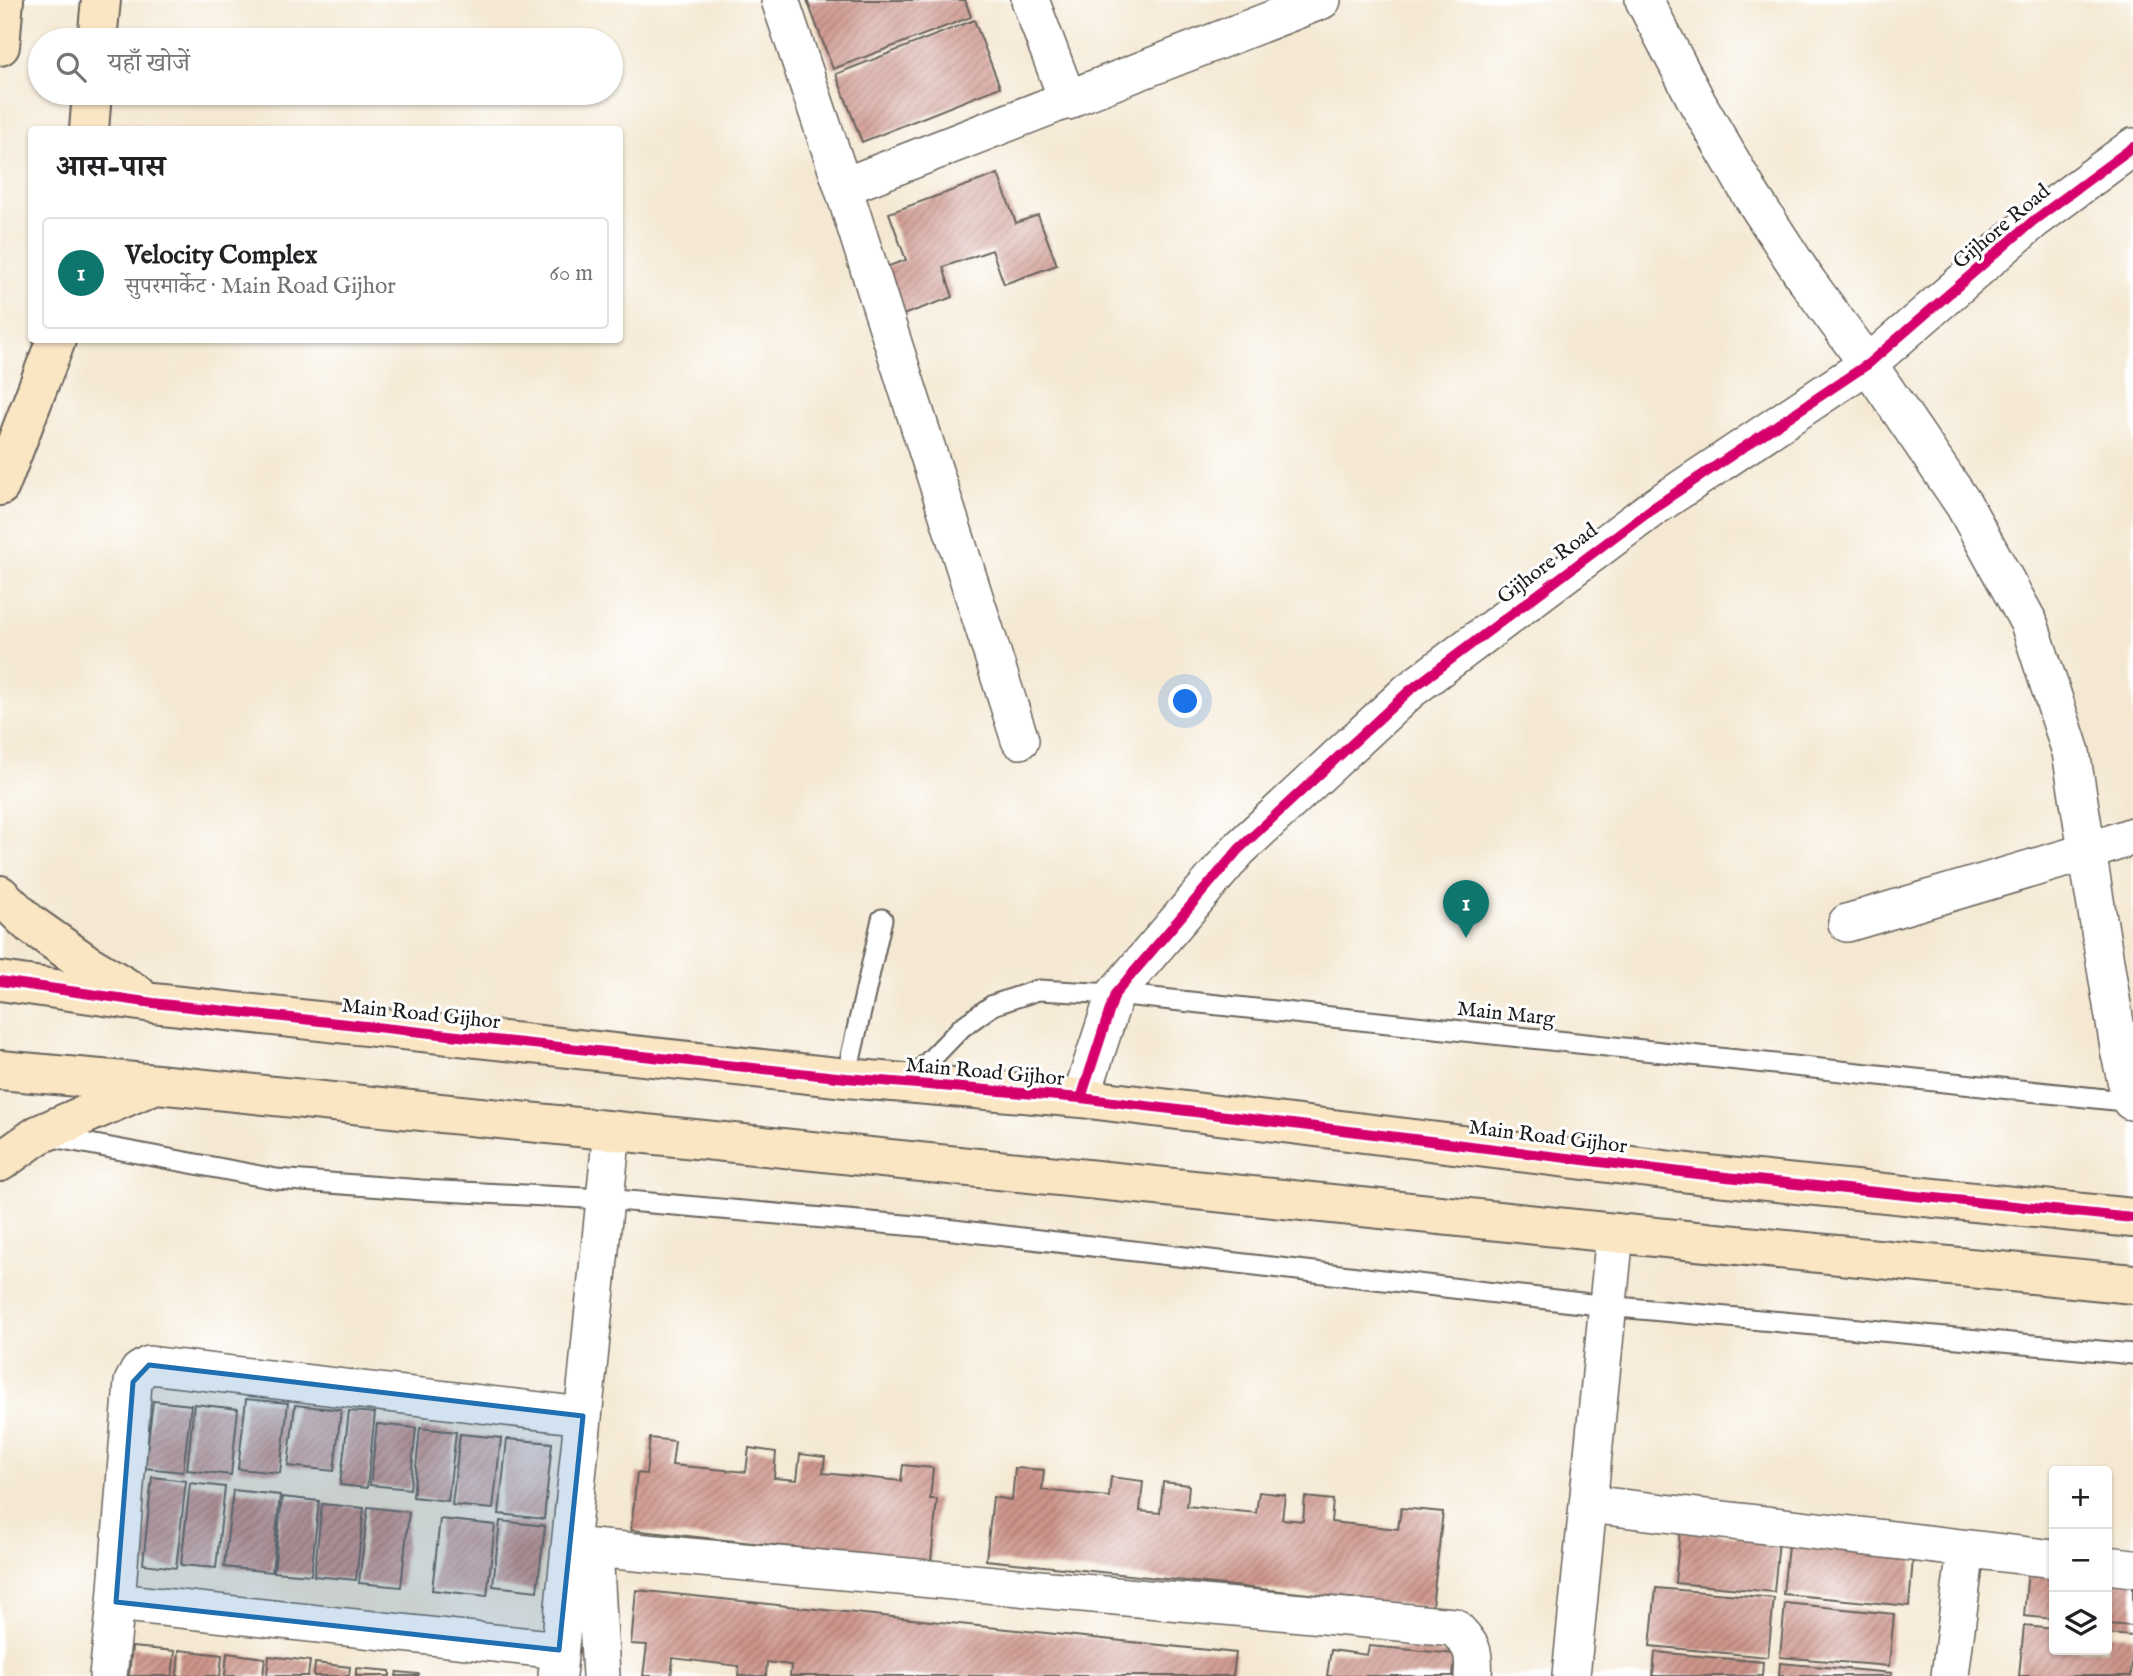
<!DOCTYPE html>
<html lang="hi">
<head>
<meta charset="utf-8">
<style>
	body { margin:0; font-family:"IM FELL English","Noto Serif Devanagari",serif; background:#f6f6f6; color:#202124 }
	.controls { position:absolute; right:21px; bottom:21px; display:grid; overflow:hidden; border-radius:7px; box-shadow:0 2px 5px #0004 }
	.controls button { width:63px; height:63px; display:grid; place-items:center; padding:0; border:0; border-bottom:2px solid #e0e0e0; background:#fff; color:#202124; font:35px sans-serif }
	.you { position:absolute; left:1186px; top:702px; width:24px; height:24px; margin:-18px; border:5px solid #fff; border-radius:50%; background:#1a73e8; box-shadow:0 0 0 10px #1a73e833 }
	.badge { display:grid; place-items:center; width:46px; height:46px; border-radius:50%; background:#0f766e; color:#fff; font-size:23px; font-weight:700 }
	.pin { position:absolute; translate:-50% -58px; filter:drop-shadow(0 2px 4px #0008) }
	.pin::after { content:''; position:absolute; top:37px; width:24px; height:21px; background:inherit; clip-path:polygon(0 0,100% 0,50% 100%) }
	.list { margin:0; padding:0; list-style:none }
	h2 { display:flex; justify-content:space-between; align-items:center; height:91px; margin:0; padding:0 28px; font-size:30px }
	h2 small { font-size:23px; font-weight:400; color:#757577 }
	.list li { display:grid; grid-template-columns:46px 1fr auto; gap:21px; align-items:center; box-sizing:border-box; height:112px; margin:0 14px 14px; padding:0 14px; border:2px solid #e0e0e0; border-radius:7px }
	.list b { display:block; font-size:26px; white-space:nowrap }
	.list p { margin:0; font-size:23px; white-space:nowrap; color:#757577 }
	.list em { font-size:23px; font-style:normal; color:#757577 }
	.icon { flex:none; width:38px; height:38px; fill:none; stroke:currentColor; stroke-width:2; stroke-linecap:round; stroke-linejoin:round }
	.map { position:relative; flex:none; width:2133px; height:1676px; overflow:hidden }
	.search { position:absolute; background:#fff; box-shadow:0 2px 5px #0004; left:28px; top:28px; width:595px; height:77px; display:flex; align-items:center; gap:18px; box-sizing:border-box; padding:0 24px; border-radius:38px; color:#757577; font-size:26px }
	.panel { position:absolute; background:#fff; box-shadow:0 2px 5px #0004; left:28px; top:126px; width:595px; height:217px; border-radius:7px }
	.map>svg:first-child { display:block }
	.building { fill:url(#building-hatch) }
	.lines { fill:none; stroke-linecap:round; stroke-linejoin:round }
	.lane-casing { stroke:#68635c; stroke-width:23 }
	.street-casing { stroke:#68635c; stroke-width:40 }
	.secondary-casing { stroke:#68635c; stroke-width:42 }
	.lane { stroke:#fff; stroke-width:19 }
	.street { stroke:#fff; stroke-width:37 }
	.secondary { stroke:#fbe6c4; stroke-width:38 }
	.cycleway-casing { stroke:#fff; stroke-width:15 }
	.cycleway { stroke:#d6006c; stroke-width:10 }
	.marked { fill:#1f6fb2; fill-opacity:0.2; stroke:#1f6fb2; stroke-width:5; stroke-linejoin:round }
	.labels { text-anchor:middle; stroke-width:6; stroke-linejoin:round; paint-order:stroke }
	.street-label { font-size:21px; fill:#1c1c1c; stroke:#fff }
</style>
</head>
<body>
<div class="map">
<svg width="2133" height="1676" viewBox="0 0 2133 1676">
	<defs>
		<pattern id="building-hatch" width="6" height="6" patternUnits="userSpaceOnUse" patternTransform="scale(1.75)"><rect width="6" height="6" fill="#ce958b"/><path d="M-1 1l2-2M0 6l6-6M5 7l2-2" fill="none" stroke="#a67971"/></pattern>
	</defs>
	<rect width="100%" height="100%" fill="#fff"/>
	<filter id="ink" filterUnits="userSpaceOnUse"><feTurbulence type="fractalNoise" baseFrequency=".0143" numOctaves="2"/><feDisplacementMap in="SourceGraphic" scale="14" xChannelSelector="R" yChannelSelector="G"/><feConvolveMatrix kernelMatrix="1 2 1 2 8 2 1 2 1" color-interpolation-filters="sRGB"/></filter>
	<filter id="wash" filterUnits="userSpaceOnUse"><feTurbulence type="fractalNoise" baseFrequency=".00686" numOctaves="4" result="noise"/><feDisplacementMap in="SourceGraphic" scale="28" xChannelSelector="R" yChannelSelector="G"/><feGaussianBlur stdDeviation="1.57" result="paint"/><feColorMatrix in="noise" values="0 0 0 0 0 0 0 0 0 0 0 0 0 0 0 0 0 1.4 0 .05"/><feComposite in="paint" operator="in"/></filter>
	<g filter="url(#wash)">
		<rect width="100%" height="100%" fill="#f4e8d2"/>
		<g id="blocks">
			<!-- building -->
			<path class="building" d="M807,0h158l6,17 -138,52z
				M974,20l26,67 -138,55 -26,-68z
				M998,174l18,49 22,-8 19,50 -53,19 -12,-34 -49,17 10,30 -53,19 -17,-48 23,-8 -17,-47z
				M246,1399l42,4 -8,70 -42,-4z
				M153,1401l38,4 -8,67 -38,-4z
				M194,1404l44,5 -7,66 -44,-5z
				M295,1405l46,5 -7,61 -46,-5z
				M349,1411l26,2 -8,75 -27,-3z
				M377,1424l39,4 -6,61 -40,-4z
				M420,1428l36,4 -8,69 -35,-4z
				M460,1434l41,4 -8,71 -41,-4z
				M650,1438l25,3 -3,24 74,7 3,-24 27,4 -2,26 23,2 3,-26 25,3 -2,16 78,8 2,-16 30,3 -3,31h7l-6,63 -300,-32 6,-57 9,1z
				M507,1439l45,4 -8,76 -45,-5z
				M1015,1468l29,2 -2,20 67,7 2,-20 32,4 -3,30 20,2 3,-31 26,3 -2,21 69,7 3,-21 26,3 -3,24 21,2 2,-24 28,3 -2,22 67,7 3,-21 42,4 -11,95 -446,-47 7,-63 19,3z
				M152,1477l34,4 -10,87 -33,-4z
				M190,1483l35,4 -9,81 -35,-3z
				M233,1490l47,5 -8,77 -48,-5z
				M282,1497l37,4 -8,74 -37,-3z
				M322,1504l42,4 -8,72 -42,-4z
				M368,1507l41,5 -8,75 -42,-4z
				M440,1519l55,6 -8,71 -55,-6z
				M500,1521l45,5 -8,65 -44,-5z
				M1680,1531l99,9 -5,52 -99,-9z
				M1789,1536l125,11 -5,59 -126,-12z
				M2028,1569l26,2v48l-30,-3z
				M2107,1576l26,2v48l-26,-2z
				M1656,1588l118,10 -6,59 -118,-11z
				M636,1590l600,63 -3,23h-443l1,-11 -24,-3 -1,14h-28l1,-10 -66,-8 -2,18h-28l4,-31 -16,-1z
				M1785,1603l109,11 -5,52 -109,-9z
				M2024,1626l30,3v21h53v-16l26,2 -2,40h-112z
				M1369,1646l87,8 -3,22h-126l4,-26 36,5z
				M132,1647l43,4 -3,25h-43z
				M179,1650l43,5 -2,21h-43z
				M1655,1652l108,10 -1,14h-109z
				M227,1653l38,5 -2,18h-38z
				M269,1656l41,5 -2,15h-41z
				M315,1663l35,4 -1,9h-35z
				M1780,1663l112,10 -1,3h-112z
				M356,1668l34,3v5h-34z
				M397,1672l22,2 -1,2h-22z"/>
		</g>
	</g>
	<g filter="url(#ink)">
		<use href="#blocks" fill-opacity="0" stroke="#68635c" stroke-width="2"/>
		<g class="lines">
			<!-- lane casing -->
			<g class="lane-casing">
				<path id="lane" d="M846,1078l36,-159
					M908,1083l54,-56 31,-22 45,-15 77,4 1018,108
					M47,1136l229,43 146,11 183,9 323,28 679,79 526,48"/>
			</g>
			<!-- street casing -->
			<g class="street-casing">
				<path id="street" d="M780,0l63,187 479,-187
					M1030,0l38,101
					M1644,0l54,104 51,88 58,89 61,83 96,141 65,118 42,129 49,302 11,47
					M843,187l177,553
					M1847,923l240,-71 46,-16
					M1081,1098l34,-104 124,-145 170,-158 241,-181 218,-146 165,-143 100,-74
					M1588,1504l466,55
					M570,1546l884,81c18,19 21,23 19,49
					M594,1548l7,128
					M2107,1565l26,3
					M116,1602l443,48
					M108,1676l8,-74 17,-220 6,-11 10,-6 434,51
					M557,1676l55,-546
					M1571,1676l44,-443
					M1950,1676l16,-127"/>
			</g>
			<!-- secondary casing -->
			<g class="secondary-casing">
				<path id="secondary" d="M97,40l4,-40
					M0,46l4,-46
					M89,130l3,-37
					M0,486l56,-146
					M0,895l29,28 58,41 50,30
					M0,981l153,22 693,75 235,20 616,76 436,44
					M0,1070l157,14 1458,149 518,51
					M0,1162l38,-27 113,-49"/>
			</g>
			<!-- lane -->
			<use href="#lane" class="lane"/>
			<!-- street -->
			<use href="#street" class="street"/>
			<!-- secondary -->
			<use href="#secondary" class="secondary"/>
			<!-- cycleway casing -->
			<g class="cycleway-casing">
				<path id="cycleway" d="M0,981l153,22 693,75 235,20 616,76 436,44
					M1081,1098l34,-104 124,-145 170,-158 241,-181 218,-146 165,-143 100,-74"/>
			</g>
			<!-- cycleway -->
			<use href="#cycleway" class="cycleway"/>
		</g>
	</g>
	<!-- marked area -->
	<path class="marked" d="M149,1365l434,51 -24,234 -443,-48 17,-220z"/>
	<g class="labels">
		<!-- street labels -->
		<g class="street-label">
			<text transform="translate(2001 226) rotate(-40)" y="7">Gijhore Road</text>
			<text transform="translate(1547 563) rotate(-37)" y="7">Gijhore Road</text>
			<text transform="translate(421 1013) rotate(6)" y="7">Main Road Gijhor</text>
			<text transform="translate(1506 1013) rotate(6)" y="7">Main Marg</text>
			<text transform="translate(985 1071) rotate(5)" y="7">Main Road Gijhor</text>
			<text transform="translate(1548 1136) rotate(7)" y="7">Main Road Gijhor</text>
		</g>
	</g>
</svg>
<div class="controls">
<button>+</button>
<button>−</button>
<button><svg class="icon" aria-label="layers" viewBox="0 0 24 24"><path d="M12 4l9 5-9 5-9-5zM3 14l9 5 9-5"/></svg></button>
</div>
<div class="you"></div>
<div class="pin badge" style="left:1466px;top:938px">1</div>
<div class="search"><svg class="icon" aria-label="search" viewBox="0 0 24 24"><circle cx="10" cy="10" r="6"/><path d="M15 15l6 6"/></svg>यहाँ खोजें</div>
<section class="panel">
<h2>आस-पास<small></small></h2>
<ul class="list">
<li><span class="badge">1</span><div><b>Velocity Complex</b><p>सुपरमार्केट · Main Road Gijhor</p></div><em>60 m</em></li>
</ul>
</section>
</div>
</body>
</html>
